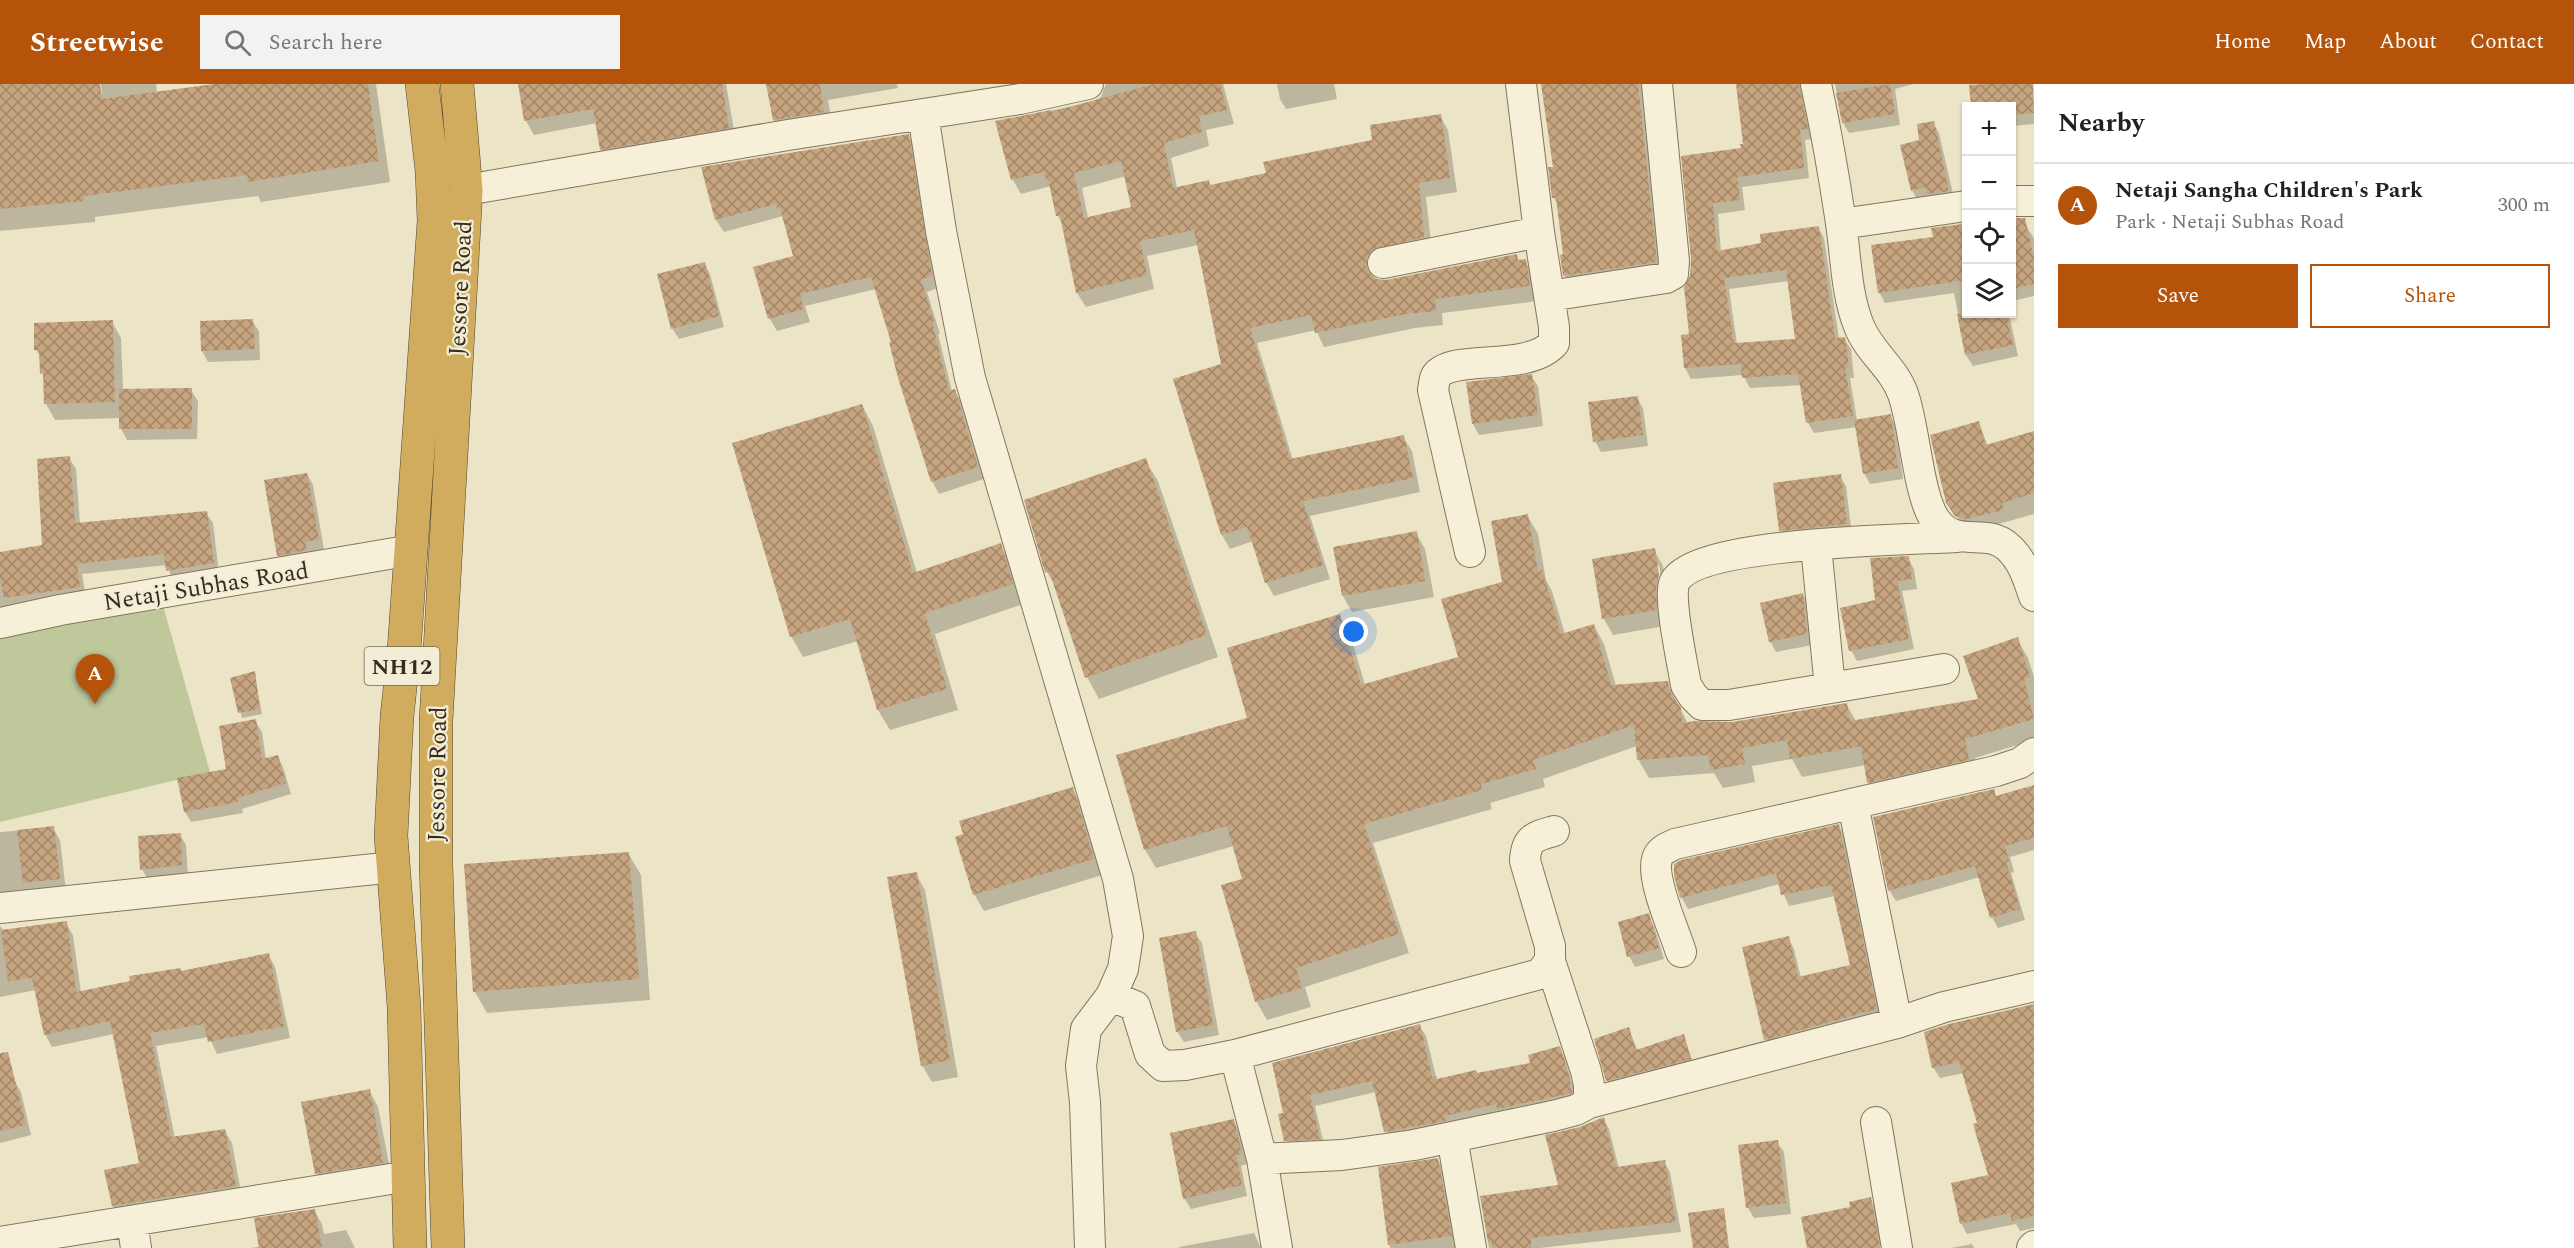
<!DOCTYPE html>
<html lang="en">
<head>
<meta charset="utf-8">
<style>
	body { margin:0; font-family:Spectral,serif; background:#f2f2f2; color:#202124 }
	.controls { position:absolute; right:18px; top:18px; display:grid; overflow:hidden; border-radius:0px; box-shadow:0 2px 4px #0004 }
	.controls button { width:54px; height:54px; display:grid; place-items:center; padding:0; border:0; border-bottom:2px solid #e0e0e0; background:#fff; color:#202124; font:30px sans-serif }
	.you { position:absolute; left:1354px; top:548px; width:21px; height:21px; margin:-15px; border:4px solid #fff; border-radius:50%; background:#1a73e8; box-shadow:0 0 0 9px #1a73e833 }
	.badge { display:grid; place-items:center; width:39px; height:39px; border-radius:50%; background:#b45309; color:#fff; font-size:20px; font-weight:700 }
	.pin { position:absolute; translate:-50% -50px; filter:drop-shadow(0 2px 3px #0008) }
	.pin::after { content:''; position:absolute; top:32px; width:21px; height:18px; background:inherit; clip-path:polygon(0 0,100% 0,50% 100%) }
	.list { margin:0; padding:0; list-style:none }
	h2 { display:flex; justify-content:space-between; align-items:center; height:78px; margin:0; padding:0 24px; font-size:26px }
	h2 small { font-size:20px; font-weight:400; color:#757577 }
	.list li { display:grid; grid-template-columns:39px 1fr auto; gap:18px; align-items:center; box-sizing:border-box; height:84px; padding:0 24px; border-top:2px solid #e0e0e0 }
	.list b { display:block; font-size:22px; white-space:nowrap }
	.list p { margin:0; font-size:20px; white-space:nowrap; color:#757577 }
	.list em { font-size:20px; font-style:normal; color:#757577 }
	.actions { display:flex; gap:12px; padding:18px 24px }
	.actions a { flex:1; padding:14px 0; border:2px solid #b45309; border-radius:0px; text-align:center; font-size:21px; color:#b45309 }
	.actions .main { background:#b45309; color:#fff }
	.icon { flex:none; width:33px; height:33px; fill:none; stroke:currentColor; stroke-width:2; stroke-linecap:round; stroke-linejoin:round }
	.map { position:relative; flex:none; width:2034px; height:1164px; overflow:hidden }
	header { display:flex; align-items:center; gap:36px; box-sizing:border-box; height:84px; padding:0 30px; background:#b45309; color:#fff }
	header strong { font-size:28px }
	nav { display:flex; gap:33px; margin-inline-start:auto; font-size:21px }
	.search { width:420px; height:54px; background:#f2f2f2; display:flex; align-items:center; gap:15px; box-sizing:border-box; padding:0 21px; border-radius:0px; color:#757577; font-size:22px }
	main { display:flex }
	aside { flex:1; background:#fff }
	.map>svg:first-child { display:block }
	.park { fill:#bec89b }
	.shadow { fill:#0003; fill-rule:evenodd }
	.building { fill:url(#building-cross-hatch); fill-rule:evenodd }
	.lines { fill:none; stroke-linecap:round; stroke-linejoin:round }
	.street-casing { stroke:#84765d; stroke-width:32 }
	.highway-casing { stroke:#534431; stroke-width:34 }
	.street { stroke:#f6f0d9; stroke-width:30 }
	.highway { stroke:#d2ac5e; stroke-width:33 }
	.labels { text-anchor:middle; stroke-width:4.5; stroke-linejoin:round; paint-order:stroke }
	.shield { fill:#f3edd5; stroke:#6f6756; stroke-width:1.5 }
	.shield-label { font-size:22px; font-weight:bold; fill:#362d20 }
	.street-label { font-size:24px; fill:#362d20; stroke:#f3edd5 }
</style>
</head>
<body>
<header>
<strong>Streetwise</strong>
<div class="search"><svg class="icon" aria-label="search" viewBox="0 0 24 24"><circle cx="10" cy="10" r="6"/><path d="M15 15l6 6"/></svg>Search here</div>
<nav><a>Home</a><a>Map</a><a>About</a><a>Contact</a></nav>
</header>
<main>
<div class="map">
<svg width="2034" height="1164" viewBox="0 0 2034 1164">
	<defs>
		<pattern id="building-cross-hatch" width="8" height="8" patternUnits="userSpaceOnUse" patternTransform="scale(1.5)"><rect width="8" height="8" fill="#c6a47f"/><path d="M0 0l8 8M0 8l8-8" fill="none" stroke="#a28668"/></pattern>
	</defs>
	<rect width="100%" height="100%" fill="#ebe4c6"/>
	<!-- park -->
	<path class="park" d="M162,518l48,170 -210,50v-186z"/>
	<!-- shadow -->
	<path class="shadow" d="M0,0h37l2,16 63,-6 -1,-10h55l1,9 69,-9h150l14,98 -129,20 -3,-6 -163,21v5l-95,9z
		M519,0h207l10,57 -127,22 -8,-14 -4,-26 -63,12 -8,-14z
		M768,0h129l1,4 -70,12 5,28 -50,8 -9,-16z
		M1106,0h117l11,40 -28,6 3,16 -38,12 6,30 32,-6 2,4 57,-11 106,-34 66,-25 8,14 9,62 -31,5 6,54 -58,22v6l12,2 130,-25 4,6 5,-1 8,14 4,26 -95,12 1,12 -28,3 -91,19 -8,-17 -59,13 36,117 110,-23 9,14 8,41 -110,24 20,63 -56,17 -8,-14 -13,-41 -23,8 -8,-14v-170l-24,-120 -51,11 7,33 -68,18 -9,-14 -13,-66 -6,-11 -7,-30 -30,8 -8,-14 -16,-58 95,-20 9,-5zM1126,92l7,33 -45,9 -6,-30z
		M1277,0h57l3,15 -51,10 -6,-10z
		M1541,0h110l11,189 -91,14 -6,-11 -3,-20h3l-6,-49 -5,-9v-30l-10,-77z
		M1737,0h72l4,55 -8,1 4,38 -67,9 3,23 -27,4 3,38 42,-8 55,-17 6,11 15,101h5l7,10 3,29h-4l7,43 33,-6 6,11 7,53 -33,5 -6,-11 -7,-46 -43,6 -6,-10 -6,-38 -52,3 -7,-13 -52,4 -6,-11 -2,-32h8l2,-77 -10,-102 60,-7 2,-5zM1789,197l7,60 -59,3 -8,-55z
		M1835,0h78l-18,5 5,36 -51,8 -6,-10z
		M2003,0h30l1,40 -22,2v-20h-40l-1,-19z
		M1933,39l6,10 16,69 -37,-1 -6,-11 9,-48z
		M908,51l7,13 23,140 -11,4 13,42h-2l14,57 2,-1 8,13 22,76 -45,15 -7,-13 -56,-192 -71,17 5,16 -33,9 -7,-12 -15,-51 39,-11 -11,-41 -59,16 -8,-12z
		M1962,142l4,8v80h43l9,42 -45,10 -7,-11 -12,-62 -69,10 -6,-11 55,-54z
		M2026,142l8,12v58l-22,5v-72z
		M704,179l6,11 14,53 -45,12 -7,-11z
		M252,237l7,10 1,29 -52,2 -6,-11 -1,-28z
		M112,238l9,16 2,52h68l7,11 -1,38 -70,1 -6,-11v-11l-66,2 -9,-16 -1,-25 -3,-6 -1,-15 -5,-8z
		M1531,292l7,10 5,40 -64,9 -6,-11 -6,-41z
		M1637,314l6,10 5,38 -47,6 -6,-11z
		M862,321l11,21 44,147 83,-28 12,20 11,39 -88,30 23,76 -68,20 -12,-20 -20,-69 -55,16 -12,-21z
		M1978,339l10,23 46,-14v82l-57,16 -14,-4 -16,-24 -15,-66z
		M69,374l7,11 4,55 126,-11 7,10 6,51 -46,7 -6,-16 -85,9 4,23 -86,13v-57l44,-7z
		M1145,376l13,21 60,176 -119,42 -12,-22 -31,-90 -9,-15z
		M307,390l6,11 11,65 -40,16 -6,-11z
		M1840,392l6,10 6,49 -65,6 -7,-11z
		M1527,431l11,19 8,46 6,11 13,43 29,-8 10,18 12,42 51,-4 21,42h44l114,-20 10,17 124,-20 37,-62 11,19 6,19v63l-59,18 3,20 -98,23 -11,-19 -3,-17 -64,12 -10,-18 -40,7 3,16 -32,6 -9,-15 -65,5 -11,-19 -1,-13 -94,33 2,8 -55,16 2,6 -119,34 36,110 -104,34 6,20 -44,13 -11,-19 -12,-121 -10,-34 -78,22 -11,-18 -27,-94 131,-37 90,-103 11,18 15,51 95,-27 44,-75z
		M1416,449l9,16 9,48 -82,15 -9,-16z
		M1654,466l9,16 5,26 -3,34 -52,9 -9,-16zM1656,481h3l3,17 -3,1z
		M1908,474l6,11 3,20 -15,2 12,58 -57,12 -6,-11 26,-48z
		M1803,511l6,11 4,39 -37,7 -6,-11z
		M254,589l8,41 -20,4 -10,-39z
		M255,637l7,11 4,28 11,-4 6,11 8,27 -49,15 1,4 -52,9 -6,-10 43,-42z
		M1072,704l9,17 21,70 -118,36 -10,-17z
		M1993,707l4,7 37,-5v57l-24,7 4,15 -3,1 14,47 -27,8 -6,-11 -12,-40 -84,24 -7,-11z
		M1839,742l6,11 37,183 -110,30 -6,-11 22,-101 6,11 7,29 51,-12 -17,-70 -46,10 -10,-22 -91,25 -6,-11 -6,-22z
		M53,744l7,12 6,51 -66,15v-74z
		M180,751l6,10 2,30 -40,5 -6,-11z
		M628,769l13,22 9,125 -163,13 -12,-21z
		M916,790l9,16 33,187 -26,5 -10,-17z
		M1648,831l6,11 10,33 -29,8 -6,-11z
		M66,839l7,12 8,58 99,-24 2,4 86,-19 7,13 15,71 -73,16 -8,-17 -53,9 19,92 50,-7 7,12 10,55 -122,20 -7,-12 -7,-35 35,-7 -27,-130 -62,13 -7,-13 -9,-44 -36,7v-71l4,5z
		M1195,849l7,10 17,92 -35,7 -7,-11z
		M2034,921v223l-14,3 -4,-7 -49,10 -6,-11 29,-47 -11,-52 -15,-51 -24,5 -7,-11z
		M1419,941l7,11 11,44 95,-16 27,-16 6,10 12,41 -185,43 -6,-11 -10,-39 -61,14 10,43 -33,2 -6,-11 -1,-26 -11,-50z
		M1628,945l10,22 45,-15 13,33 -83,22 -6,-11z
		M15,998l6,10 10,43 -31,8v-58z
		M369,1006l9,17 14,72 -66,10 -10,-16z
		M1603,1035l6,10 10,39 45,-6 6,10 11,60 -141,16h-51l-8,-51 79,-10 21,-59z
		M1233,1036l6,11 8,33 -6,2 6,30 -56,13 -7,-11z
		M1777,1058l7,10 7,62 -37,4 -6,-10z
		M1437,1075l6,10 14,79h-67l-10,-79z
		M1870,1115l6,10 7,37 -74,2 43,-40z
		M314,1126l8,14 2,10 22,-4 9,18h-104l10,-2z
		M1254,1149l7,15h-82v-1z
		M1972,1160l2,4h-23z"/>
	<!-- building -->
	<path class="building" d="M0,0h100l2,15 112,-15h154l11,77 -131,21 -1,-7 -163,21v5l-84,8z
		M518,0h204l7,44 -129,22 -7,-41 -69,12z
		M766,0h54l4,28 -51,8z
		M1154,0h66l7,26 -28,6 3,16 -38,11 9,45 36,-8 1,5 56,-12 -3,-11 109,-22 -2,-15 71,-11 9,64 -31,5 5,54 -52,13 -5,8 -1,9 4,7 7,5 9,1 131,-26 1,6 8,-1 4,27 -95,13 1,12 -30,3 -91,19 -4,-18 -61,13 40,131 114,-24 9,43 -110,23 20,64 -58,18 -18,-56 -26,8 -48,-156 48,-15 -27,-134 -54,11 7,34 -71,18 -16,-77h-4l-8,-37 -2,1 -2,-8 -33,8 -16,-59 56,-11v2zM1121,77l10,46 -47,11 -10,-45z
		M1541,0h97l19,178 -94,14 -3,-21 3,-1 -7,-56h-4l-4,-31h5z
		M1736,0h63l9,45 -8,1 4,38 -67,9 3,23 -27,3 4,48 44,-8 -1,-9 59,-8 16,112 10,-1 4,30 -4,1 8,48 -47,7 -8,-49 -56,4 -1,-14 -57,4 -3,-33 8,-1 -5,-47 6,-11 1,-17 -10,-103 60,-8 -1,-4h3zM1786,186l9,69 -61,4 -10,-65z
		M1890,0l5,30 -53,9 -6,-30z
		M1985,0h48l1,29 -22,2v-9h-41l-2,-21z
		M1934,37l15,70 -22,3 -1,-7 -15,4 -11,-46 19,-5 -2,-16z
		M909,50l23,142 -11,3 13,42 -2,1 17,69 6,-2 23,78 -47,15 -33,-104 -9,-36h2l-20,-65 -71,17 4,15 -36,10 -15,-52 40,-11 -13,-48 -3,1 -1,-5 -61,16 -14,-53z
		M2012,134h13l9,40v26l-22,5z
		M1963,140l3,29v27l-88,13 -7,-48 62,-8 -2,-9z
		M705,178l14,54 -48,13 -14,-55z
		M1957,230h49l7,31 -48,10z
		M253,235l2,30 -54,2 -1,-30z
		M113,236l2,82 -71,2 -1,-31 -3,1 -1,-24h-5v-27z
		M1532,290l6,41 -66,9 -6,-42z
		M192,304v41h-73v-40z
		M1638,312l5,39 -50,7 -5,-40z
		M862,320l51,169 88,-30 12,41 -88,29 22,76 -70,21 -27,-91 -60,18 -58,-194z
		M1891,330l7,54 -35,6 -9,-54z
		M1979,337l7,24 48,-14v62l-32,10 2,7 -39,9 -10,-3 -9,-13 -16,-68z
		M70,372l5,67 132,-12 7,52 -48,8 -2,-17 -87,10 3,23 -76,11 -4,-20v-26l42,-7 -5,-86z
		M1146,374l61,177 -122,43 -36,-107 -4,2 -21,-73z
		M307,389l12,66 -14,3 2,8 -30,6 -13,-76z
		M1841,390l6,50 -68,7 -6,-48z
		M1528,430l10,58 4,-2 19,64 33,-10 17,61 57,-4 3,13 10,14 1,15 13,-2 37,1 115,-19 3,18 128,-22 -15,-43 55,-19 12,40 -6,2 10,40 -69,20 4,21 -102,23 -6,-37 -71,13 -3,-19 -45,8 3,16 -34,6 -3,-15 -71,5 -3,-35 -101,35 3,9 -55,15 1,6 -118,34 35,110 -103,34 6,20 -47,14 -34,-117 21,-6 -15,-53 -83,24 -28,-95 131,-37 -20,-70 113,-34 21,71 97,-28 -17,-58 61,-17 -11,-61z
		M1417,447l8,50 -83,15 -9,-49z
		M1655,464l4,27 -3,13 1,22 -55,9 -10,-60z
		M1909,472l3,23 -15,2 12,58 -60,12 -9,-43 35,-8 -5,-42z
		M1803,509l4,41 -38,8 -9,-39z
		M255,587l5,38 -22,4 -8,-35z
		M256,635l6,40 16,-4 8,28 -49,15 1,4 -54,10 -7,-34 49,-9 -7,-43z
		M2034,701v53l-29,8 4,15 -3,1 14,47 -30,9 -15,-52 -87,25 -15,-74 121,-28 2,7z
		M1073,703l21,72 -121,36 -18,-58 8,-3 -4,-13z
		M1839,740l38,185 -113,31 -22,-93 47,-11 9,41 52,-12 -19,-80 -50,10 -5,-22 -96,25 -6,-22v-12l7,-4z
		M54,742l6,53 -37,4 -6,-53z
		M181,749l1,32 -42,5 -2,-34z
		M629,768l10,127 -166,13 -9,-128z
		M917,788l33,188 -29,6 -34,-189z
		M1649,829l10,35 -32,9 -9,-35z
		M67,837l9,71 54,-11 -1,-5 52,-8v3l88,-18 15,73 -76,16 -4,-18 -54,9 21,104 54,-8 11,57 -124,20 -8,-36 35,-7 -29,-142 -66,14 -12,-57 -24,3 -7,-51z
		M1196,847l17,94 -37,7 -17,-94z
		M2034,920v212l-22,5 -2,-8 -50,11 -9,-41 37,-8 -15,-51 4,-1 -18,-61 -27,6 -8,-36 25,-8z
		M1420,940l12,53 4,-1 1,3 39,-9 1,3 53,-10 -2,-8 32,-9 9,30 3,17 -75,16 -1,-5 -51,12 1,5 -62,11 -12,-51 -62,14 10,44 -36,2 -6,-27 5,-1 -11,-50z
		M1629,943l7,23 48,-16 7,25 -85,22 -12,-42z
		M8,968l18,73 -26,6v-78z
		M370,1005l13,74 -68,11 -14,-72z
		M1604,1033l12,50 49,-7 11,62 -145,16v10h-39v-6h-4l-8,-46 78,-11 -13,-50 35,-8z
		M1234,1035l8,35 -6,1 6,30 -59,14 -13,-66z
		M1778,1056l8,63 -40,5 -8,-63z
		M1438,1074l14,78 -64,9 -10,-78z
		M1871,1113l9,51h-73l-6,-31 49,-10 -1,-5z
		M1724,1124l5,40h-36l-5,-35z
		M315,1125l7,39h-63l-5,-30z"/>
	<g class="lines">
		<!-- street casing -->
		<g class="street-casing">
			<path id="street" d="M1816,0c10,46 18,92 25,139 5,34 5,71 18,103 10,26 35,42 44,68 12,33 15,103 33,127 21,29 51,5 73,27 14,13 19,31 25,48
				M923,30l18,117 29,147 148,501 10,57 -5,33 -12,27 -25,33 -5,37 4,36 5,146
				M466,106l322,-55 232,-36 68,-15
				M2012,117h22
				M1841,140l125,-18
				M1383,179l156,-31 -18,-148
				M1549,212l117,-18 7,-4 1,-13 -17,-177
				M1816,462l14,142
				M1470,468l-37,-162c1,-5 1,-10 3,-14 16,-23 92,-3 118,-33v-16l-15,-95
				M0,539l60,-13 352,-60
				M1944,585l-215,36h-27l-9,-9 -7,-11c-3,-19 -19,-92 -11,-104 25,-40 231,-41 282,-44
				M1853,720l44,219
				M0,824l394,-41
				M1681,868c-7,-22 -30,-72 -24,-93 3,-9 10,-11 18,-15l321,-73 24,-8 14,-10
				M1111,912l24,10 15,48 13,12 22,-1 50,-10 305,-81 10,-13v-15l-25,-85c1,-23 9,-24 29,-30
				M1235,971l27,104 15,89
				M1589,1019l308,-80 47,-16 90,-21
				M1876,1038l21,126
				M1452,1053l19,111
				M1262,1075l80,-4 72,-10 139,-29 23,-6 13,-7v-18l-3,-14 -36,-110
				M132,1137l4,27
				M0,1158l409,-66
				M2032,1164l2,-2"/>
		</g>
		<!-- highway casing -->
		<g class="highway-casing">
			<path id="highway" d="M410,1164l-6,-241 -13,-171 6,-120 7,-65 30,-430 -2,-50 -10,-87
				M448,1164l-12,-384v-143l30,-531 -9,-106"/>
		</g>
		<!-- street -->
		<use href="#street" class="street"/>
		<!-- highway -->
		<use href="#highway" class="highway"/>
	</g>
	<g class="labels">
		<!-- shield labels -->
		<rect class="shield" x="364.5" y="563" width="75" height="38" rx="4.5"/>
		<g class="shield-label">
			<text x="402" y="590">NH12</text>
		</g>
		<!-- street labels -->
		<g class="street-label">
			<text transform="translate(460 204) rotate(-87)" y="8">Jessore Road</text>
			<text transform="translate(206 502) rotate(-9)" y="8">Netaji Subhas Road</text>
			<text transform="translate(437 690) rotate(-89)" y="8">Jessore Road</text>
		</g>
	</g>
</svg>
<div class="controls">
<button>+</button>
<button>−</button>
<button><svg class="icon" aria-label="locate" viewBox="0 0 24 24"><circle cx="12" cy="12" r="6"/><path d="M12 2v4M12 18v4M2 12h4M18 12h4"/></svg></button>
<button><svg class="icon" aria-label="layers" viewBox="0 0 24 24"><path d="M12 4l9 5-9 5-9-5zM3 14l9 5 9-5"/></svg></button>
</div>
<div class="you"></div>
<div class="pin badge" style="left:95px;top:620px">A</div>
</div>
<aside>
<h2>Nearby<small></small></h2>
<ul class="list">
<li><span class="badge">A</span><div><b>Netaji Sangha Children's Park</b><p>Park · Netaji Subhas Road</p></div><em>300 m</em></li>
</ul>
<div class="actions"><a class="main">Save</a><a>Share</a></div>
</aside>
</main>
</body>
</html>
